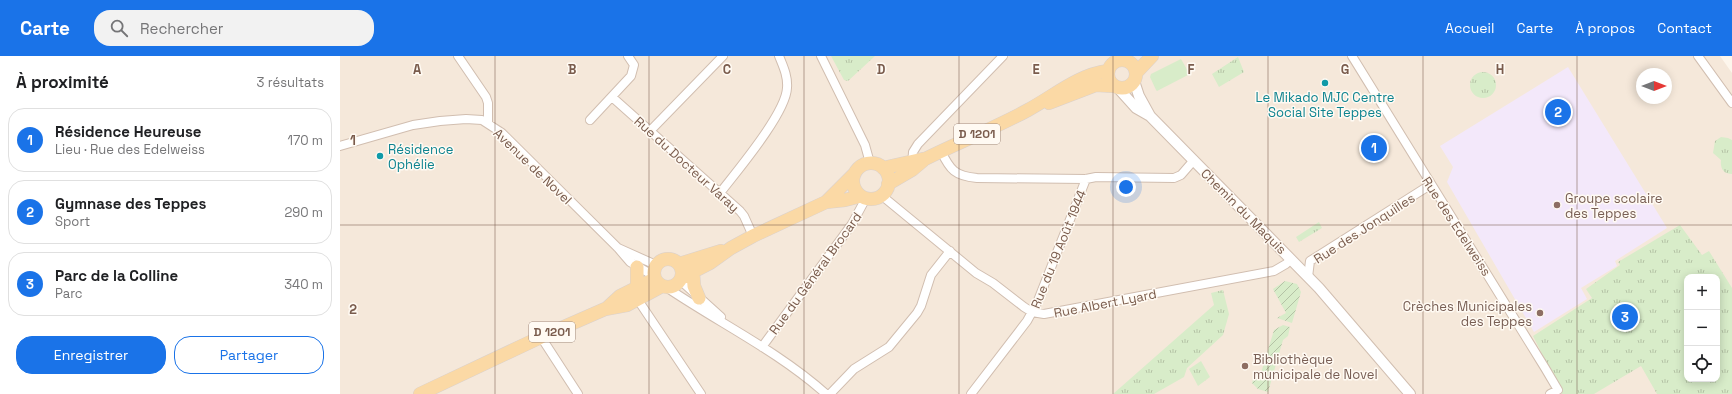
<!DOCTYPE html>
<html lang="fr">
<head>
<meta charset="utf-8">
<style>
	body { margin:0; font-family:"Space Grotesk",sans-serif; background:#f2f2f2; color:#202124 }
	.controls { position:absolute; right:12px; bottom:12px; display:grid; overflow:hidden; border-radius:8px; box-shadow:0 2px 10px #0003 }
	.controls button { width:36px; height:36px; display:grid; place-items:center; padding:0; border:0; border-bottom:1px solid #e0e0e0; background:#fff; color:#202124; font:20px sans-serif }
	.compass { position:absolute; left:1296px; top:12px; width:36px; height:36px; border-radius:50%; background:#fff; box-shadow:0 2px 10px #0003; rotate:90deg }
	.you { position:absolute; left:786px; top:131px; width:14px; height:14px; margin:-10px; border:3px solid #fff; border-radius:50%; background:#1a73e8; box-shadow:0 0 0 6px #1a73e833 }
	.badge { display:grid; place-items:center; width:26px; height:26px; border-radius:50%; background:#1a73e8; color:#fff; font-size:13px; font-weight:700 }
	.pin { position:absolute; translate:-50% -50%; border:2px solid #fff; box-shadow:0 1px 4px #0006 }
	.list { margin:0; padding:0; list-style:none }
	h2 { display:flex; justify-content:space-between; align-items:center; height:52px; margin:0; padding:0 16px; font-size:17px }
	h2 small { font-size:13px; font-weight:400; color:#757577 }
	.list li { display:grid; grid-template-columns:26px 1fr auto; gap:12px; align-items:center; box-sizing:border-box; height:64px; margin:0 8px 8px; padding:0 8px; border:1px solid #e0e0e0; border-radius:16px }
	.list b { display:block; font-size:15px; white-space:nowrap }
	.list p { margin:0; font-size:13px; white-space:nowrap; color:#757577 }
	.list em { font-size:13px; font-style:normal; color:#757577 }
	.actions { display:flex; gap:8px; padding:12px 16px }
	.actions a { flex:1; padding:9px 0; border:1px solid #1a73e8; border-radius:16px; text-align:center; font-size:14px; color:#1a73e8 }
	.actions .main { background:#1a73e8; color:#fff }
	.icon { flex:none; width:22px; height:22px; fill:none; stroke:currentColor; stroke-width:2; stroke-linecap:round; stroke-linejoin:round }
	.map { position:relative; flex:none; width:1392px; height:338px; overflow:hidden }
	header { display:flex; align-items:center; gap:24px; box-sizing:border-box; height:56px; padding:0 20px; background:#1a73e8; color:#fff }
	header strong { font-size:19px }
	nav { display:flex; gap:22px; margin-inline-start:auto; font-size:14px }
	.search { width:280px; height:36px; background:#f2f2f2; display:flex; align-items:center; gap:10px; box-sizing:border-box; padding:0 14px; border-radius:16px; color:#757577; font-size:15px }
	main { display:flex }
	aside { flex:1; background:#fff }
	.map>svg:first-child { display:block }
	.residential { fill:#f5e8da; fill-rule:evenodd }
	.education { fill:#f3e8fa }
	.grass { fill:url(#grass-tufts); fill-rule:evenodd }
	.garden { fill:url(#garden-furrows) }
	.pitch { fill:#d8ecc9 }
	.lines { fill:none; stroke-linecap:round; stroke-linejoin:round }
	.minor-casing { stroke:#d1beb0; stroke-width:10 }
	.tertiary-casing { stroke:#d1beb0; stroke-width:12 }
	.primary-casing { stroke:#dad1cd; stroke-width:14 }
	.minor { stroke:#fff; stroke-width:8 }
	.tertiary { stroke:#fff; stroke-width:10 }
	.primary { stroke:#fbd9a5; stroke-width:13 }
	.grid { fill:none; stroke:#7a5c4d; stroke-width:1; stroke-opacity:0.55 }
	.culture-dot { fill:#0f9aa8; stroke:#fffaf3; stroke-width:1.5 }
	.education-dot { fill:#8d6e63; stroke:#fffaf3; stroke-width:1.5 }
	.labels { text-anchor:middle; stroke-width:3; stroke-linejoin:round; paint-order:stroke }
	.shield { fill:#fffaf3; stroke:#a28b7f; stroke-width:1 }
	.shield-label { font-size:12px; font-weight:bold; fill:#7a5c4d }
	.culture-label { font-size:13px; fill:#0d838f; stroke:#fffaf3 }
	.street-label { font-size:13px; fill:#7a5c4d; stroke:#fffaf3 }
	.education-label { font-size:13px; fill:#785e54; stroke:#fffaf3; text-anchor:start }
	.grid-label { font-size:13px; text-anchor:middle; font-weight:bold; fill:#7a5c4d; stroke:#fffaf3; stroke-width:3; stroke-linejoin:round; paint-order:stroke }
</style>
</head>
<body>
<header>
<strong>Carte</strong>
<div class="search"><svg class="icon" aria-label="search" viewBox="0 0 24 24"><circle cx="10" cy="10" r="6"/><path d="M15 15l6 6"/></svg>Rechercher</div>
<nav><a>Accueil</a><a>Carte</a><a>À propos</a><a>Contact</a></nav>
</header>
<main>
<aside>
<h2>À proximité<small>3 résultats</small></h2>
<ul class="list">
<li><span class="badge">1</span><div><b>Résidence Heureuse</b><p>Lieu · Rue des Edelweiss</p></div><em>170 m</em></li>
<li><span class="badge">2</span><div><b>Gymnase des Teppes</b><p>Sport</p></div><em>290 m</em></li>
<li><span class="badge">3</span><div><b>Parc de la Colline</b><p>Parc</p></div><em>340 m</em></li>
</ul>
<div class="actions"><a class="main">Enregistrer</a><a>Partager</a></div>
</aside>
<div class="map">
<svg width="1392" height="338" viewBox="0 0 1392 338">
	<defs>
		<pattern id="grass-tufts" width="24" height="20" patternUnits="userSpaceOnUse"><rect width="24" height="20" fill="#d8ecc9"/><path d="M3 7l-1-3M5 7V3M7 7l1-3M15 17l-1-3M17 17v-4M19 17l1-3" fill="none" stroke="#b4c2a5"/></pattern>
		<pattern id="garden-furrows" width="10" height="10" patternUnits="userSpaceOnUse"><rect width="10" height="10" fill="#d8ecc9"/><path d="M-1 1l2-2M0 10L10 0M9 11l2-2" fill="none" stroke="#b4c2a5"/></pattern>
	</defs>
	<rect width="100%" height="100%" fill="#fdf6ec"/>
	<!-- residential -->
	<path class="residential" d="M0,0h1380l12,17v321h-1392zM1302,18h24v24h-24zM1347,221h30v102h-30z"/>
	<!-- education -->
	<path class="education" d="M1228,11l99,161 -52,33 2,5 -36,22 6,11 -53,33 -87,-150 6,-15 -13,-21z"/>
	<!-- grass -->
	<path class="grass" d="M491,0h44l-27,25 -4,-1z
		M898,1l6,15 -25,15 -7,-13z
		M1130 29a13 13 0 1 1 26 0a13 13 0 1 1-26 0Z
		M1381,81l7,1 4,2v34c-9,0 -12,-6 -11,-14l-8,-7 2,-12z
		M979,166l3,6 -23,14 -3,-5z
		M1340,169l22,30 7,-4 23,37v106h-75l-16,-28 -47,28h-32l-29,-58 59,-38 -6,-9 34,-24 -2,-3zM1347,221h30v102h-30z
		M883,234l6,24 -6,21 -36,33 -3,9 -30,17h-41l101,-89 -3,-12z
		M861,305l9,16 -12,9 -9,-17z"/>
	<!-- garden -->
	<path class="garden" d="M945,225l12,3 4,8 -9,31 -15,-5 9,-5 -13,-24z
		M943,269l7,2 -2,9 -5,4 -15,52 -10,-3 -6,-6 2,-6 7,-4 13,-43z"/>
	<!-- pitch -->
	<path class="pitch" d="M841,3l8,14 -1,2 -31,16 -1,-1 -6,-13 1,-3z"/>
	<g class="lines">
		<!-- minor casing -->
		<g class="minor-casing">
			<path id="minor" d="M118,0l28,41 2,6v20
				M481,0l44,89 5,18
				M1012,0l193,312 13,22 -8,4
				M1358,0l34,47
				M272,41l128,114 4,5 9,20
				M250,64l41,-44 3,-11 -6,-9
				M310,75l73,-75
				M0,90l73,-21 27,-4 26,-2 16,1 20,13 116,115 12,14 24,14
				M601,95c9,19 14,25 36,27l109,1 10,-2 78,1 7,-3 13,-15
				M572,109l1,-13 5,-8 85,-88
				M380,137c17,-22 66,-80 67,-105 1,-12 -4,-22 -8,-32
				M541,139l95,78 17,10 31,24 8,5 12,2 230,-43 12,-7 5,-5
				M278,192l38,17
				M968,221l2,-16 120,-76
				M340,224l41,37
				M326,231c53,36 112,64 160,107
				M298,244l63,94
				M201,281l37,57
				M422,291l90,-123 14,-26
				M490,338l24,-25 35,-22 28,-34 4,-7 10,-31 19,-24
				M631,338l56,-73 10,-18 49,-124"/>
		</g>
		<!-- tertiary casing -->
		<g class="tertiary-casing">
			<path id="tertiary" d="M794,25l5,15 11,20
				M778,32l18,20 14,8 169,172 91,106"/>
		</g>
		<!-- primary casing -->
		<g class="primary-casing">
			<path id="primary" d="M768 18a14 14 0 1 1 28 0a14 14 0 1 1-28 0Z
				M796,17l16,-17
				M709,47l47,-18 17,1
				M513 125a18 18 0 1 1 36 0a18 18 0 1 1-36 0Z
				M543,112l40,-9
				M548,128l24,-14 13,-11c34,-17 70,-31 103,-49 26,-14 50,-35 79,-39
				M486,146l29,-29
				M314 217a14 14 0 1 1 28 0a14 14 0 1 1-28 0Z
				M339,208l42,-13
				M297,211v22
				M353,216l1,14 5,12
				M341,222l29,-15 21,-15 22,-12 73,-34 19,-2 16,-4
				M267,252l13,-12 34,-17
				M80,338l121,-57 64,-28 22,-4 35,-19"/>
		</g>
		<!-- minor -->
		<use href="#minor" class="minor"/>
		<!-- tertiary -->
		<use href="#tertiary" class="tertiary"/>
		<!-- primary -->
		<use href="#primary" class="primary"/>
	</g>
	<!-- grid -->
	<path class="grid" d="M155,0v338M309,0v338M464,0v338M619,0v338M773,0v338M928,0v338M1083,0v338M1237,0v338M0,169h1392"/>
	<!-- markers -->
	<g class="culture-dot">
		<circle cx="985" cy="27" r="4"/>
		<circle cx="40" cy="100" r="4"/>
	</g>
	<g class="education-dot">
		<circle cx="1217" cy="149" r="4"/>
		<circle cx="1200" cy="257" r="4"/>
		<circle cx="905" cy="310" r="4"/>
	</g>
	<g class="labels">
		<!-- shield labels -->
		<g class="shield">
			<rect x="614" y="68" width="46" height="20" rx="3"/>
			<rect x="189" y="266" width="46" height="20" rx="3"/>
		</g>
		<g class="shield-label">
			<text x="637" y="82">D 1201</text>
			<text x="212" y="280">D 1201</text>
		</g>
		<!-- culture labels -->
		<g class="culture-label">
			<text x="985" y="46">Le Mikado MJC Centre<tspan x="985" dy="15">Social Site Teppes</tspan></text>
			<text x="48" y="98" text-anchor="start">Résidence<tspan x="48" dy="15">Ophélie</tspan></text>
		</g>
		<!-- street labels -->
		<g class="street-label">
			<text transform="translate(347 108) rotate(42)" y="5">Rue du Docteur Varay</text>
			<text transform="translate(193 110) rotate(44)" y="5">Avenue de Novel</text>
			<text transform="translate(904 155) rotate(45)" y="5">Chemin du Maquis</text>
			<text transform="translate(1117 170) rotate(57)" y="5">Rue des Edelweiss</text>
			<text transform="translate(1024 172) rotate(-33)" y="5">Rue des Jonquilles</text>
			<text transform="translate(718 193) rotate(-68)" y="5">Rue du 19 Août 1944</text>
			<text transform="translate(475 217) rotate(-54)" y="5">Rue du Général Brocard</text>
			<text transform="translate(765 247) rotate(-11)" y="5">Rue Albert Lyard</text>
		</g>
		<!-- education labels -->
		<g class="education-label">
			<text x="1225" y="147">Groupe scolaire<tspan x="1225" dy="15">des Teppes</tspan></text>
			<text x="1192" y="255" text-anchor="end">Crèches Municipales<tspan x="1192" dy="15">des Teppes</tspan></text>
			<text x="913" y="308">Bibliothèque<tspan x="913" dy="15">municipale de Novel</tspan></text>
		</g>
	</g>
	<g class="grid-label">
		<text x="77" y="18">A</text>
		<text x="232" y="18">B</text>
		<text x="387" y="18">C</text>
		<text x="541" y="18">D</text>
		<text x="696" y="18">E</text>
		<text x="851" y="18">F</text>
		<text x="1005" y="18">G</text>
		<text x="1160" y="18">H</text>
		<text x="13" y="89">1</text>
		<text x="13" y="258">2</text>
	</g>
</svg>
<div class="controls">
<button>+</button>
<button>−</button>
<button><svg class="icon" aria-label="locate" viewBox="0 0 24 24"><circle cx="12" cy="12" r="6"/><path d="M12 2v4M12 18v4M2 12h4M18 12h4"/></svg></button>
</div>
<svg class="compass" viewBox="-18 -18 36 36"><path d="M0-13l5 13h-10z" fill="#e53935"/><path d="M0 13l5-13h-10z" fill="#757577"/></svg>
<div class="you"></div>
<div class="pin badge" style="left:1034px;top:92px">1</div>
<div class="pin badge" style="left:1218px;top:56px">2</div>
<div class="pin badge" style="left:1285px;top:261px">3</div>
</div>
</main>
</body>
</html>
